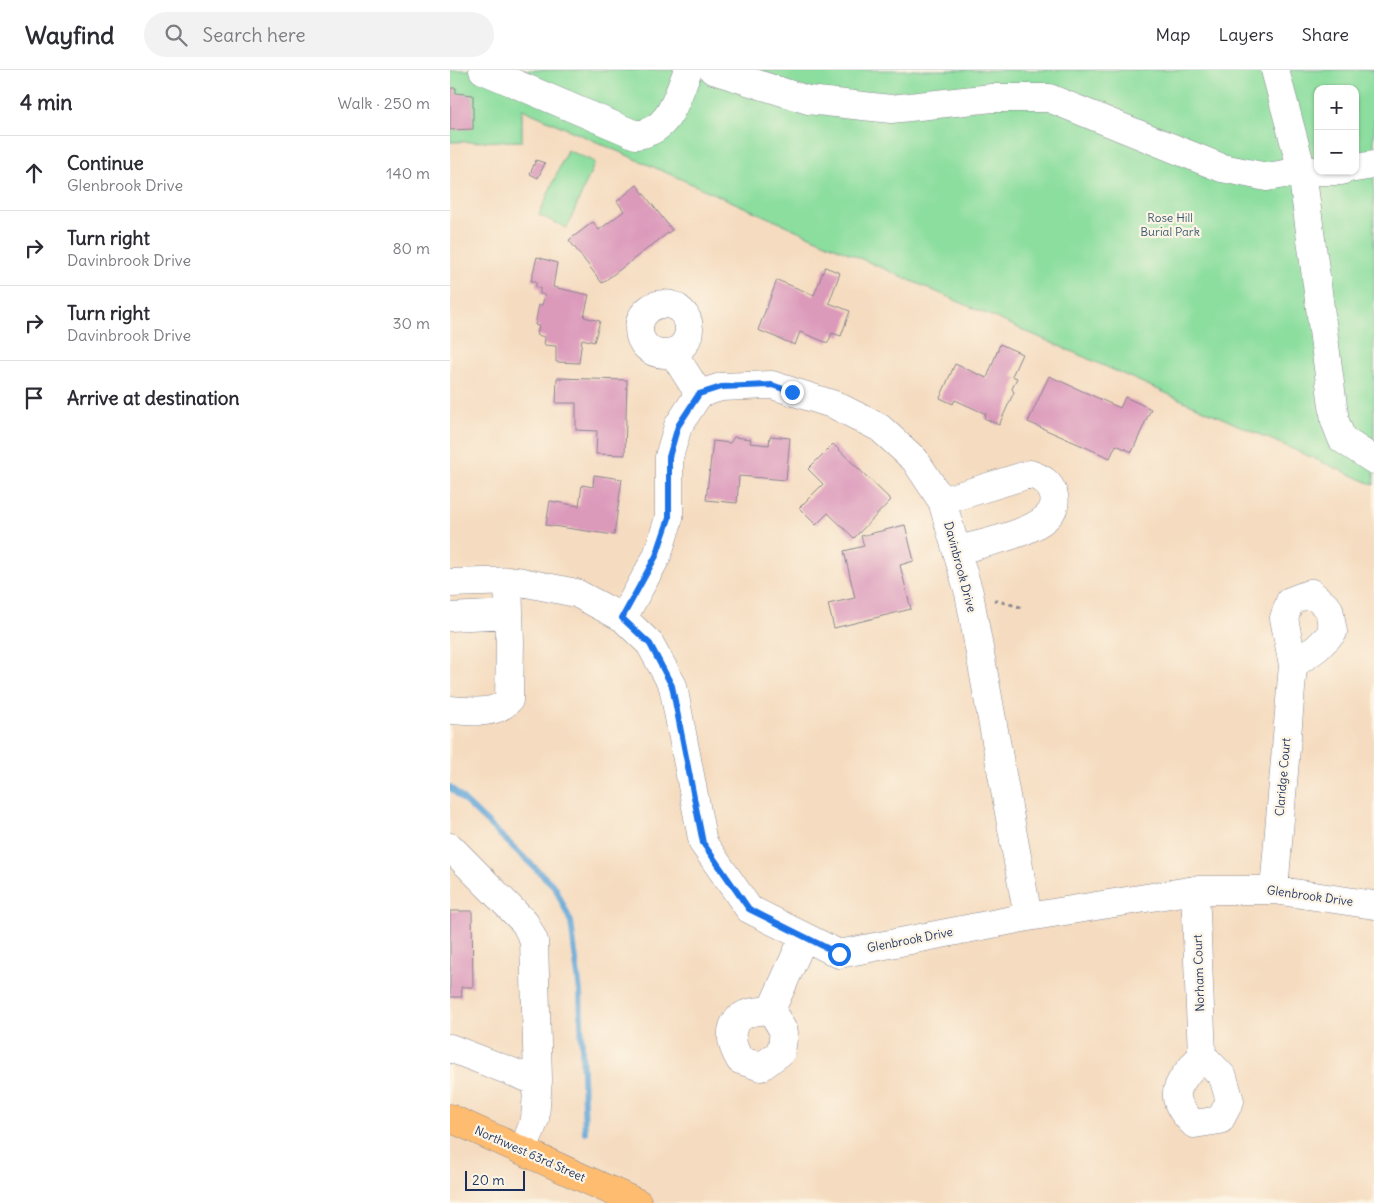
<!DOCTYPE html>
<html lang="en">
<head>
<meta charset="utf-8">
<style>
	body { margin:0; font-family:Delius,sans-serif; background:#f2f2f3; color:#2b2b33 }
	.controls { position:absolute; right:15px; top:15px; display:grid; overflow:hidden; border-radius:10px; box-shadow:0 1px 4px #0004 }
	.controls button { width:45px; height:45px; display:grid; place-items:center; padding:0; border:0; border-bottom:1px solid #e1e1e2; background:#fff; color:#2b2b33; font:25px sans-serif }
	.scale { position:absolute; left:15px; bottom:12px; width:60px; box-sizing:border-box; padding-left:5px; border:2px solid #1b2f5e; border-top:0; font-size:14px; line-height:18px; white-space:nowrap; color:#1b2f5e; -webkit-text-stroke:4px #fcf5e5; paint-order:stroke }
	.stop { position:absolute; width:15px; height:15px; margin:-11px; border:4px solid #1a73e8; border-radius:50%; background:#fff }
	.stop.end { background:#1a73e8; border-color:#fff; box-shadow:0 1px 5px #0008 }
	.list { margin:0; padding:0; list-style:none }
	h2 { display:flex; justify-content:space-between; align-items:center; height:65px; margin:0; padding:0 20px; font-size:21px }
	h2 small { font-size:16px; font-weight:400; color:#7c7c81 }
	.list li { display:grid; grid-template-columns:32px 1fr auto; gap:15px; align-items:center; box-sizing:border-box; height:75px; padding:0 20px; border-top:1px solid #e1e1e2 }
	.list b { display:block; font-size:19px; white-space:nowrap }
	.list p { margin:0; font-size:16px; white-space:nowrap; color:#7c7c81 }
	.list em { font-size:16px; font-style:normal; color:#7c7c81 }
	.icon { flex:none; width:28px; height:28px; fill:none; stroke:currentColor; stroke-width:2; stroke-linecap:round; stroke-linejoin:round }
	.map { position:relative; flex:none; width:924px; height:1133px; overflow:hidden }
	header { display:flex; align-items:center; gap:30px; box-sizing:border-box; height:70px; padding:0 25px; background:#fff; border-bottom:1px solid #e1e1e2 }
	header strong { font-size:24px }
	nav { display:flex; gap:28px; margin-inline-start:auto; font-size:18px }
	.search { width:350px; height:45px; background:#f2f2f3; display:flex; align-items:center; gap:12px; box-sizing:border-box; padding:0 18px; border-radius:28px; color:#7c7c81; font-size:19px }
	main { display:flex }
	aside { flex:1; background:#fff }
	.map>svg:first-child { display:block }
	.green { fill:#8cde9f; stroke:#54867e; fill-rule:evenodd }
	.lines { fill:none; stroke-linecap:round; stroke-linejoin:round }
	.stream { stroke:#62a6d7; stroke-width:6 }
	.building { fill:#dc9abb }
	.minor-casing { stroke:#88868f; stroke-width:29 }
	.major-casing { stroke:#88868f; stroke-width:29 }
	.path { stroke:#88868f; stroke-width:3; stroke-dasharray:4 4; stroke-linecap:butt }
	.minor { stroke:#fff; stroke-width:28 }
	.major { stroke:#febc70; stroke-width:28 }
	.route { stroke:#1a73e8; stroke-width:6 }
	.labels { text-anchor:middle; stroke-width:4.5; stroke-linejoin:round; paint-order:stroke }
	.park-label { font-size:12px; fill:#375b6e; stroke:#fcf5e5 }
	.street-label { font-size:12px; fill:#1b2f5e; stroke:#fcf5e5 }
</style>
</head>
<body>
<header>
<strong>Wayfind</strong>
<div class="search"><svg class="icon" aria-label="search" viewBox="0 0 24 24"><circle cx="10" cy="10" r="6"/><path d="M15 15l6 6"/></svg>Search here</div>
<nav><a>Map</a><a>Layers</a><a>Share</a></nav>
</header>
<main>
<aside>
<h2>4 min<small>Walk · 250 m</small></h2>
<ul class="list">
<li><svg class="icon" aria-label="ahead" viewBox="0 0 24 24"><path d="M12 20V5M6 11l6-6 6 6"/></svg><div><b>Continue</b><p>Glenbrook Drive</p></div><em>140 m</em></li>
<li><svg class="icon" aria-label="right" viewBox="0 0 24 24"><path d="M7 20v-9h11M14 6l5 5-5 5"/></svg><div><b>Turn right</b><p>Davinbrook Drive</p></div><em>80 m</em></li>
<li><svg class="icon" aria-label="right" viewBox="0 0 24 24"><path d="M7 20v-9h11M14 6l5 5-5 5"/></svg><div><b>Turn right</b><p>Davinbrook Drive</p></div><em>30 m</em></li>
<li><svg class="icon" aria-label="arrive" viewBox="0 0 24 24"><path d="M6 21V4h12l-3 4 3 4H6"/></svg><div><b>Arrive at destination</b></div></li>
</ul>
</aside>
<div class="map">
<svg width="924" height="1133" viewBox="0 0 924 1133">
	<rect width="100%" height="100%" fill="#fcf5e5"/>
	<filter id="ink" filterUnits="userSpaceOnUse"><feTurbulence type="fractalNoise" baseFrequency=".02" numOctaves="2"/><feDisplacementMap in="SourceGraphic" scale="10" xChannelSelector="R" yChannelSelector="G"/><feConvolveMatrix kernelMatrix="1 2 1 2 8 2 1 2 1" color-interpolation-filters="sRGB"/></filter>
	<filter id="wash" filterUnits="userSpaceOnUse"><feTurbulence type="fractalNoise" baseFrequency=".0096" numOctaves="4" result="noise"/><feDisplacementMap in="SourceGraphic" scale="20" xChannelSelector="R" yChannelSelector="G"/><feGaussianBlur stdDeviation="1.12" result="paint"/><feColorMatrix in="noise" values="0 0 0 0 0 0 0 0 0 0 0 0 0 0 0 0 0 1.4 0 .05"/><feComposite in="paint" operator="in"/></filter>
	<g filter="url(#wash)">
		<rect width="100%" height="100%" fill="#f5dcc0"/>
		<!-- green -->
		<path class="green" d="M0,0h924v415l-852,-376v32l-72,1zM868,19h37v82h-37z
			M117,80l28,12 -28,66 -28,-13z"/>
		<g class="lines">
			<!-- stream -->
			<path class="stream" d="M0,717l105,100 16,35 9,70 5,140"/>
		</g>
		<g id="blocks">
			<!-- building -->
			<path class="building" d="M0,18h6v5l17,2v34l-23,1z
				M86,90l9,3 -7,15 -8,-4z
				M187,115l35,45 -70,53 -33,-43 24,-18 6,8 25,-19 -7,-10z
				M87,187l20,6 -4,24 36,8 -5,22 16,4 -6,21 -12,-3 -3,24 -23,-1v-16l-12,-1 1,-8 -8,-2 2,-9 -4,-1 4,-20h3l3,-10 -5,-1v-6l-4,-1v-6h-5z
				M375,197l15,6 -11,30 21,8 -9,25 -9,-3 -4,10 -28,-11 -5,13 -37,-15 19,-50 37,15z
				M550,274l22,10 -10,22 5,2 -5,11 2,3 -15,33 -15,-7 2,-4 -31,-14 -2,4 -13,-6 15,-34 32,14z
				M599,306l71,32 5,-11 26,12 -19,43 -16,-7 -6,13 -82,-36z
				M107,308l70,2 -2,75 -29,-1 1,-23 -21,-1v-27h-20z
				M320,366l20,2 -4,42 -47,-4 -2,27 -31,-3 7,-59 17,2 4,-6 17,2 -1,4 19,2z
				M383,374l58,56 -37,38 -26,-25 -12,12 -17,-17 24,-24 -15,-15z
				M144,405l28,4 -8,56 -68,-10 4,-24 29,5 3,-21 11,2z
				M455,455l9,36 -14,4 11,44 -77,19 -6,-24 27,-6 -11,-47 20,-5 -3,-10z
				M0,841h22l1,76h-12l1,10h-12z"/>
		</g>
	</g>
	<g filter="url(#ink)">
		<use href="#blocks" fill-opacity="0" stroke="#88868f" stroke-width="1"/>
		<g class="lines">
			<!-- minor casing -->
			<g class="minor-casing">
				<path id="minor" d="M33,0l153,65c35,-4 40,-37 52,-65
					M263,0l95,30 83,9 101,-11h57l173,70 45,9 35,-6h39
					M825,0l27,101 33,250 7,18 32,21
					M905,98l19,-3
					M189 259a25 25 0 1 1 50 0a25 25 0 1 1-50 0Z
					M223,283l26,41
					M492,431l88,-27c12,4 21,9 24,22 8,34 -72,47 -96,54
					M0,513l67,-2 59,12 47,25 27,26 23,42 30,157 46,66 90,45 189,-37 167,-27h79l100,15
					M0,547l59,-3
					M173,548l34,-62 12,-38v-61l9,-31 21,-32 22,-7 51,-2 63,20 45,23 35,32 27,41 27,92 59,324
					M0,640c19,1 45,6 59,-10l1,-57 -2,-62
					M0,777l75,76 9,18 4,138 -3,40 -12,32
					M745,820l7,165 21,22 7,24 -10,19 -26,4c-31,-29 -15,-41 8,-69
					M824,820l19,-225 -9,-47 6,-17 21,-8 18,16 4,23 -16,16 -24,17
					M321,940c-8,1 -18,1 -25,4 -21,10 -15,31 -6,46l21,7 20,-15 3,-20 -13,-22 33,-73
					M0,978l88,34"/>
			</g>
			<!-- major casing -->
			<g class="major-casing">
				<path id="major" d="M0,1048l188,85"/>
			</g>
			<!-- path -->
			<path class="path" d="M544,530l30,8"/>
			<!-- minor -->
			<use href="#minor" class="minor"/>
			<!-- major -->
			<use href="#major" class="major"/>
		</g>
	</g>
	<g class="lines" filter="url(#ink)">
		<!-- route -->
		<path class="route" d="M342,322l-20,-7 -51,2 -22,7 -21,32 -9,31v61l-13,38 -34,62 28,26 22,42 31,157 46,66 90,45"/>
	</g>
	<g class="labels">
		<!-- park labels -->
		<g class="park-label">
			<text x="720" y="152">Rose Hill<tspan x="720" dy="14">Burial Park</tspan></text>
		</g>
		<!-- street labels -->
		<g class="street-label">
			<text transform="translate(510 497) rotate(75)" y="4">Davinbrook Drive</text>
			<text transform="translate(833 707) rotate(-85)" y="4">Claridge Court</text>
			<text transform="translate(860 826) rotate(8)" y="4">Glenbrook Drive</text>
			<text transform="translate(460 870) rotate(-11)" y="4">Glenbrook Drive</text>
			<text transform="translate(749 903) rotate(-92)" y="4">Norham Court</text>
			<text transform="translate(80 1084) rotate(24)" y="4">Northwest 63rd Street</text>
		</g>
	</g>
</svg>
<div class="controls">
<button>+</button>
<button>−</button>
</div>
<div class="scale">20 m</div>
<div class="stop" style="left:389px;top:884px"></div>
<div class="stop end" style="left:342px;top:322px"></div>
</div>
</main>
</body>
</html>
